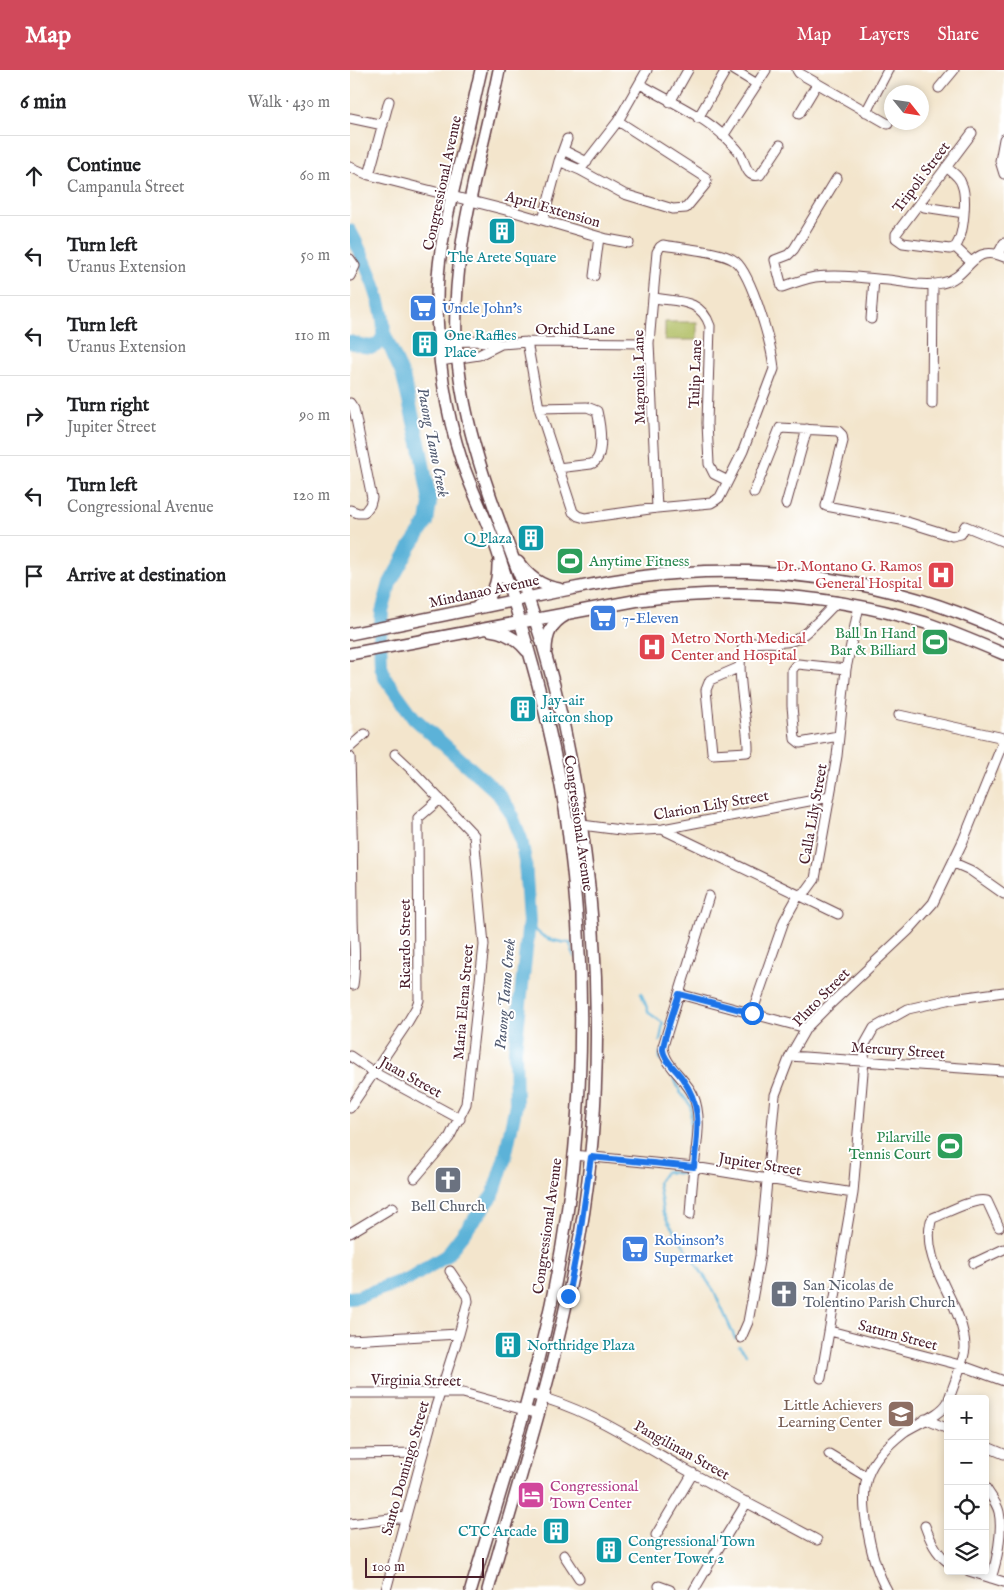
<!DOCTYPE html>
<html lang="en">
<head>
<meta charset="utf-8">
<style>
	body { margin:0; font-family:"IM FELL English",serif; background:#f6f6f6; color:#202124 }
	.controls { position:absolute; right:15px; bottom:15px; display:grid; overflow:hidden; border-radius:5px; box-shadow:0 2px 8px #0003 }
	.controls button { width:45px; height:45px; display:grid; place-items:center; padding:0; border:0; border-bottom:1px solid #e0e0e0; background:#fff; color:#202124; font:25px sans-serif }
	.compass { position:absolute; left:534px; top:15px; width:45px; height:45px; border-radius:50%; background:#fff; box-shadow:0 2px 8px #0003; rotate:120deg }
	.scale { position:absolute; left:15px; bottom:12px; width:119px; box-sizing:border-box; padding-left:5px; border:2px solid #4a1f2b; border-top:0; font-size:14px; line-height:18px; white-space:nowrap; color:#4a1f2b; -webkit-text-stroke:4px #fff; paint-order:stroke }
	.stop { position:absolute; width:15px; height:15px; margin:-11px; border:4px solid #1a73e8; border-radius:50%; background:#fff }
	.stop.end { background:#1a73e8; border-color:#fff; box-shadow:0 1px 5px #0008 }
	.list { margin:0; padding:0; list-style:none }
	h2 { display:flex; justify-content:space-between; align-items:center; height:65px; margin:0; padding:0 20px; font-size:21px }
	h2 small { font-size:16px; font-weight:400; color:#757577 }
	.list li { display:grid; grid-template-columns:32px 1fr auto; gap:15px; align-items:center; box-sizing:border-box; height:80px; padding:0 20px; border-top:1px solid #e0e0e0 }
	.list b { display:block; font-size:19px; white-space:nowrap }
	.list p { margin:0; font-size:16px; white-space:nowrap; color:#757577 }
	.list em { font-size:16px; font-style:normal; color:#757577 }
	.icon { flex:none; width:28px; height:28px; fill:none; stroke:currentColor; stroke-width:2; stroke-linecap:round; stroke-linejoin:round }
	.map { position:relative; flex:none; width:654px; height:1520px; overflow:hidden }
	header { display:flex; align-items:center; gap:30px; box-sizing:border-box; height:70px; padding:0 25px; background:#d1495b; color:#fff }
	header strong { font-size:24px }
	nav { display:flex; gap:28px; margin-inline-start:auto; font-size:18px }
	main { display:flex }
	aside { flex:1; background:#fff }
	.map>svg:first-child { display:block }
	.garden { fill:#aebc5e; stroke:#7c6e44 }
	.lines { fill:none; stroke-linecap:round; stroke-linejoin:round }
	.stream { stroke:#5bb2d8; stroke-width:2.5 }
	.river { stroke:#5bb2d8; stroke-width:14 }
	.minor-casing { stroke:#633d43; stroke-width:11 }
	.major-casing { stroke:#633d43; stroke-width:14 }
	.minor { stroke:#fff; stroke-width:9 }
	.major { stroke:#fff; stroke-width:11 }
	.route { stroke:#1a73e8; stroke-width:6 }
	.labels { text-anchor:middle; stroke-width:4; stroke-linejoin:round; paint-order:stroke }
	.street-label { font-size:15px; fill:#4a1f2b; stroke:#fff }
	.culture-label { font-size:15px; fill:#0d838f; stroke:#fff; text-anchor:start }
	.shop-label { font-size:15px; fill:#366cbe; stroke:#fff; text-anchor:start }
	.leisure-label { font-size:15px; fill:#27864d; stroke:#fff; text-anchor:end }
	.health-label { font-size:15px; fill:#be3a42; stroke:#fff; text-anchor:end }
	.worship-label { font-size:15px; fill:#5b616d; stroke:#fff }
	.education-label { font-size:15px; fill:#785e54; stroke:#fff; text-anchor:end }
	.hotel-label { font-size:15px; fill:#b23c85; stroke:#fff; text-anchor:start }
	.water-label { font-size:16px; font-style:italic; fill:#515a70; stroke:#fff }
</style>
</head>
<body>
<header>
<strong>Map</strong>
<nav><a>Map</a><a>Layers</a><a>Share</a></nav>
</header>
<main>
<aside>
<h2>6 min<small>Walk · 430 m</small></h2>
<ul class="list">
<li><svg class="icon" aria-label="ahead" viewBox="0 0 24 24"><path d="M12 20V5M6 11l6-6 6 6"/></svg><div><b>Continue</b><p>Campanula Street</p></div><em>60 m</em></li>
<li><svg class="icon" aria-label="left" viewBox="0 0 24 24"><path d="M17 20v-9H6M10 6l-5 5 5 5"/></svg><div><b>Turn left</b><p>Uranus Extension</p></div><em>50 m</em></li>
<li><svg class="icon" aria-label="left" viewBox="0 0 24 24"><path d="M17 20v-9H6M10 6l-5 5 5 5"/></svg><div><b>Turn left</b><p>Uranus Extension</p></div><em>110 m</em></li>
<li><svg class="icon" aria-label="right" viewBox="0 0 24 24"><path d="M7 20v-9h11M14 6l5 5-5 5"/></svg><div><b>Turn right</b><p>Jupiter Street</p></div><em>90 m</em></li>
<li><svg class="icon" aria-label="left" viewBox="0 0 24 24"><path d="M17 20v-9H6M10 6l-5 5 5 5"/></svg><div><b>Turn left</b><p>Congressional Avenue</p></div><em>120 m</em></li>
<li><svg class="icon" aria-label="arrive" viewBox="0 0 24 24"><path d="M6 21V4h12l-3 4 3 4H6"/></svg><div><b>Arrive at destination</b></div></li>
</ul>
</aside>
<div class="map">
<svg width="654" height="1520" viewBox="0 0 654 1520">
	<rect width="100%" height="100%" fill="#fff"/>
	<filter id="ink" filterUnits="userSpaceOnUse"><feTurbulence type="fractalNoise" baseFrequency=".02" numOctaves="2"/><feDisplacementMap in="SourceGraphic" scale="10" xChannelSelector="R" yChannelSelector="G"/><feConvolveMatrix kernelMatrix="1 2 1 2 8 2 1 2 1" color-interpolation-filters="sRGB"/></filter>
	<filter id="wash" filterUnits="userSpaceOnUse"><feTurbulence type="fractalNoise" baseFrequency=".0096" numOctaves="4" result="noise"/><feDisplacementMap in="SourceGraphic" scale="20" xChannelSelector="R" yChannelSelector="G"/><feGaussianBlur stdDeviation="1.12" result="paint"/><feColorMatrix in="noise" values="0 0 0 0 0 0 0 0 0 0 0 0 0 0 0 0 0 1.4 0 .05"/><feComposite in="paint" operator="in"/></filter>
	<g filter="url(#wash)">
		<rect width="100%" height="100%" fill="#f3e5cc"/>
		<!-- garden -->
		<path class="garden" d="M315,252h32v18h-32z"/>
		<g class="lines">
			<!-- stream -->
			<path class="stream" d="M179,852c11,16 21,19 41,21l4,14
				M291,923l8,20 14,10 -3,18
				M310,982v6l15,22 5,12 11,14 -1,31 -3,26
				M336,1104l-21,-2 -7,10 5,30 5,10 46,69 21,47
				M389,1276l7,8"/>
			<!-- river -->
			<path class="river" d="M0,161c11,20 41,86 32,108 -2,4 -5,6 -9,8l-10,-1 -13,-4
				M0,1228l8,-1 52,-19 36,-22 47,-61 12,-38 11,-53 -1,-55 14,-127 -4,-61 -4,-22 -12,-30 -12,-17 -83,-74 -29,-40 -4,-12 -1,-29 2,-25 8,-29 20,-36 17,-25 3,-19 -10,-56 -17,-71 -20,-45"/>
		</g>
	</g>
	<g filter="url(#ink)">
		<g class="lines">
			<!-- minor casing -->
			<g class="minor-casing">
				<path id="minor" d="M384,0l23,14
					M447,0l2,3 89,51
					M290,14c27,16 64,32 86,54 4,5 10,9 13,14 7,9 6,27 21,23l20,-30
					M589,18l15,-18
					M320,32l18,-32
					M516,42l22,-42
					M449,44l18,-30
					M0,48l33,7
					M348,48l28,-48
					M373,66l43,-66
					M654,69l-4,22 4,13
					M213,80l24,12
					M209,91l21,9 44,24 49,15 13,-1 19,-23 2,-4 -2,-4 -87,-56
					M0,97l19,8 149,38 89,26 22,4
					M596,97c6,5 14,10 16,18 5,12 2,52 -7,62
					M230,100l38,-49 29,-51
					M19,105l20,-74
					M487,108l-43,71 -6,6 -13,5 7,27c11,-4 22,-8 33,-10 25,-3 49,1 73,3 18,2 37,7 54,3 28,-5 29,-41 62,-26
					M569,133l5,4 40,6
					M193,150l16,-59 8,-22
					M605,177l-5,2 -47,-6 -7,-5v-4l76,-101
					M605,177l16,15
					M648,184l6,-11
					M0,189l5,7 -5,10
					M244,206l5,-39
					M304,228c25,4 47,1 56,28l-3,97 2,41 5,10 14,7
					M521,249l3,-40
					M89,272l38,-1 24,3 26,-2 122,1
					M177,272l12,66 34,104 5,4 7,2 72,-10 54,-5 5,-3 4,-3 23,-46 31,-82c-2,-23 -22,-94 -39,-108 -13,-10 -55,-13 -72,-16l-3,2 -3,5 -8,91 8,165
					M90,291l39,-6 22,-11
					M0,333l4,6 18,89 -2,7 -6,8h-6l-8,-3
					M582,334l1,-120
					M189,338l48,-1 10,4c3,13 9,48 -6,53l-33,4
					M404,423l26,-65 58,3 4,4 1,6 -17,65 75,14 51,16 9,-2 4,-8 39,16
					M436,434l21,-75
					M390,597l-30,13 -4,10 6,62 1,2 34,-2 1,-2c1,-23 -15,-87 -4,-105 16,-6 32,0 48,-4 12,-3 35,-29 45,-39
					M549,645l105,23
					M488,666l-38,7 -5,-4 -3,-33v-36l3,-4 3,-2 48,5
					M0,677l15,-13
					M45,684l17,16 62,65 10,110 -18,159 -17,34 -34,40
					M0,687c2,53 3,106 3,159 0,23 4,45 0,69
					M217,756l15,-1 46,6 35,-2 167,-32
					M314,760l174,84
					M604,793l16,7 34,24
					M329,924l127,34
					M402,943l32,-92 14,-25 9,-6 8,-11 22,-123 9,-87 13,-63
					M0,986l25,17 85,46
					M440,986l214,15
					M0,1038l56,-83 10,-17 3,-8 -1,-182 22,-19
					M223,1085l121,12 159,26
					M340,1145c1,-16 2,-31 4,-47 2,-23 9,-50 -1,-73 -7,-16 -30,-31 -30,-49l46,-150
					M0,1163l43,-26
					M624,1193l30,-14
					M480,1261l130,34 44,16
					M391,1268l7,-16 12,-66 15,-161 15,-39 16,-28 18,-18 84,-79 25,-28 30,-62 41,-101
					M0,1270l109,-6
					M471,1308l32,-185 11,-133 1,-16 9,-16 34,-19 44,-10 52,-7
					M0,1323h113l76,21
					M179,1324c56,13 104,46 154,74 44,25 90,48 134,72
					M599,1329c4,-13 16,-40 16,-52 -1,-44 -45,-81 -34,-126l2,-3c13,-5 42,-21 54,-17l12,26
					M575,1349l23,10
					M635,1376l19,8
					M0,1384l73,-1
					M479,1384l38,23
					M635,1417c5,8 12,16 14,25 4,18 -2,49 -8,66
					M0,1454l56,-7
					M575,1456c5,14 11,27 23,36
					M306,1465l37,-62
					M214,1485l15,23
					M619,1501l35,11
					M309,1516l11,4
					M36,1520l49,-181 24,-75 9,-33 -1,-5 -17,-25
					M344,1520l21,-36 32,-52
					M537,1520c-15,-25 -29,-87 -19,-115 6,-17 22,-32 36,-43 13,-9 37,-17 44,-30"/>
			</g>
			<!-- major casing -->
			<g class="major-casing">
				<path id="major" d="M168,492c11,15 23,24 41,27
					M128,536c16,-9 20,-24 20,-41
					M140,560c15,2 27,8 37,21
					M0,564c72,-14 143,-29 215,-44 25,-5 49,-10 74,-13 124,-16 252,2 365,55
					M196,581c0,-16 5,-28 20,-36
					M0,584l289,-54c96,-12 194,-6 287,23 26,9 52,20 78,31
					M121,1520c28,-95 59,-189 80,-286 33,-156 38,-317 17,-475 -13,-93 -39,-184 -69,-273 -10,-32 -26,-62 -37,-94 -17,-52 -25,-107 -25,-162 0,-47 12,-93 23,-138 8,-31 14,-62 21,-92
					M138,1520c33,-118 71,-234 92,-355 22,-127 21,-270 3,-398 -10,-79 -28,-159 -54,-236 -5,-17 -13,-34 -19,-51 -26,-68 -50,-138 -54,-211 -4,-92 25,-180 43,-269"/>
			</g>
			<!-- minor -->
			<use href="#minor" class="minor"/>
			<!-- major -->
			<use href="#major" class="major"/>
		</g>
	</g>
	<g class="lines" filter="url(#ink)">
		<!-- route -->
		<path class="route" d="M218,1226l12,-62 11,-77 103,10c3,-35 10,-58 -12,-89 -6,-9 -18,-17 -19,-28 -1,-6 13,-47 16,-56l73,19"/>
	</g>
	<!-- icons -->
	<defs>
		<g id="building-square" transform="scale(1.4375)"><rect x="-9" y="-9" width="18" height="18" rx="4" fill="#0f9aa8" stroke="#fff"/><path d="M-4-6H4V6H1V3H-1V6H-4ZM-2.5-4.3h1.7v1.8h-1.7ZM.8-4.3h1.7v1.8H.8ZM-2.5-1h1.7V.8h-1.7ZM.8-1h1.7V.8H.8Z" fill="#fff"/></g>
		<g id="supermarket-square" transform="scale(1.4375)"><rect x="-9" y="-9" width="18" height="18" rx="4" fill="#3f7fe0" stroke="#fff"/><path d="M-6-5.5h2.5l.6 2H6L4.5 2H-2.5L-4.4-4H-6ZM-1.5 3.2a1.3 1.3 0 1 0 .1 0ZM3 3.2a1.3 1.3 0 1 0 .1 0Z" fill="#fff"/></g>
		<g id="stadium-square" transform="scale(1.4375)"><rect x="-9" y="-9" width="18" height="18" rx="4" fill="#2e9e5b" stroke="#fff"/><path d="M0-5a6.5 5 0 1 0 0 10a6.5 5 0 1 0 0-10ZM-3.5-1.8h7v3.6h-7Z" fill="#fff"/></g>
		<g id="hospital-square" transform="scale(1.4375)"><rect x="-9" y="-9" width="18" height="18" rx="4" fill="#e0444e" stroke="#fff"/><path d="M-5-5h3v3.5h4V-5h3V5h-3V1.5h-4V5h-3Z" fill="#fff"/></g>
		<g id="church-square" transform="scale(1.4375)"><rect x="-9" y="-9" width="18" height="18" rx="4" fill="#6b7280" stroke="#fff"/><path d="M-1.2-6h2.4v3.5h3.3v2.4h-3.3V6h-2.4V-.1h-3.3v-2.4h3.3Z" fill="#fff"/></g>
		<g id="school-square" transform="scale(1.4375)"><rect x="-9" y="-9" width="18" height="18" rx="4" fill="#8d6e63" stroke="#fff"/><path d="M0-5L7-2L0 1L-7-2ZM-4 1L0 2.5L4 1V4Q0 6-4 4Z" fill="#fff"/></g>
		<g id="hotel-square" transform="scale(1.4375)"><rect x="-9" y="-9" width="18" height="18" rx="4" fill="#d1479c" stroke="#fff"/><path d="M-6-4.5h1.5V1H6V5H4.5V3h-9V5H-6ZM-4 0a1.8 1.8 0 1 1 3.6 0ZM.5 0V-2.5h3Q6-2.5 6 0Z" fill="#fff"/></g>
	</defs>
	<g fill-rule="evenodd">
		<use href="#building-square" x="152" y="161"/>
		<use href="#supermarket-square" x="73" y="238"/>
		<use href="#building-square" x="75" y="274"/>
		<use href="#building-square" x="181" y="468"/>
		<use href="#stadium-square" x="220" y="491"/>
		<use href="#hospital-square" x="591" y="505"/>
		<use href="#supermarket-square" x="253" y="548"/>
		<use href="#stadium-square" x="585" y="572"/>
		<use href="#hospital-square" x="302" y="577"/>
		<use href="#building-square" x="173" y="639"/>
		<use href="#stadium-square" x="600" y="1076"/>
		<use href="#church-square" x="98" y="1110"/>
		<use href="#supermarket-square" x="285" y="1179"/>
		<use href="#church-square" x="434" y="1224"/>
		<use href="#building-square" x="158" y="1275"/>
		<use href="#school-square" x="551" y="1344"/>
		<use href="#hotel-square" x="181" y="1425"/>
		<use href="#building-square" x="206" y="1461"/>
		<use href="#building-square" x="259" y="1480"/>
	</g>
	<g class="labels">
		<!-- street labels -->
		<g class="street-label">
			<text transform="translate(571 107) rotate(-53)" y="5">Tripoli Street</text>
			<text transform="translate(92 113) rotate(-78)" y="5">Congressional Avenue</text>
			<text transform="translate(203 139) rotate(16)" y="5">April Extension</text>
			<text x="225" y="264">Orchid Lane</text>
			<text transform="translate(345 304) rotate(-88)" y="5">Tulip Lane</text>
			<text transform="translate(289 307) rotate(-91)" y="5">Magnolia Lane</text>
			<text transform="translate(134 521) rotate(-12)" y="5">Mindanao Avenue</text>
			<text transform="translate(361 735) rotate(-10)" y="5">Clarion Lily Street</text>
			<text transform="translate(463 744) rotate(-80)" y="5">Calla Lily Street</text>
			<text transform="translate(229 753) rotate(82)" y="5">Congressional Avenue</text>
			<text transform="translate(55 874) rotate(-90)" y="5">Ricardo Street</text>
			<text transform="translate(471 927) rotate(-46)" y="5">Pluto Street</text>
			<text transform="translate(113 932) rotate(-85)" y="5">Maria Elena Street</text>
			<text transform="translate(548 980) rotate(4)" y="5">Mercury Street</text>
			<text transform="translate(61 1007) rotate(29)" y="5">Juan Street</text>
			<text transform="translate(410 1094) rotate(9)" y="5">Jupiter Street</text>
			<text transform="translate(197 1156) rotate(-82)" y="5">Congressional Avenue</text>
			<text transform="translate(548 1265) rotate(15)" y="5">Saturn Street</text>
			<text transform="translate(66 1310) rotate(1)" y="5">Virginia Street</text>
			<text transform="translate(332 1380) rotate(29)" y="5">Pangilinan Street</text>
			<text transform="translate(55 1398) rotate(-74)" y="5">Santo Domingo Street</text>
		</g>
		<!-- culture labels -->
		<g class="culture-label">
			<text x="152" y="192" text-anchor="middle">The Arete Square</text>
			<text x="94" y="270">One Raffles<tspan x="94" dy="17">Place</tspan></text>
			<text x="162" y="473" text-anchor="end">Q Plaza</text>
			<text x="192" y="635">Jay-air<tspan x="192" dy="17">aircon shop</tspan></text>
			<text x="177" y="1280">Northridge Plaza</text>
			<text x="187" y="1466" text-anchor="end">CTC Arcade</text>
			<text x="278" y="1476">Congressional Town<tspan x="278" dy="17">Center Tower 2</tspan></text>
		</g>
		<!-- shop labels -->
		<g class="shop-label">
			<text x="92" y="243">Uncle John's</text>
			<text x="272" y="553">7-Eleven</text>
			<text x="304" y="1175">Robinson's<tspan x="304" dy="17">Supermarket</tspan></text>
		</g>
		<!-- leisure labels -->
		<g class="leisure-label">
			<text x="239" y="496" text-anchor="start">Anytime Fitness</text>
			<text x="566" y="568">Ball In Hand<tspan x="566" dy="17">Bar &amp; Billiard</tspan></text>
			<text x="581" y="1072">Pilarville<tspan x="581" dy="17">Tennis Court</tspan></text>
		</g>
		<!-- health labels -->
		<g class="health-label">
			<text x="572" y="501">Dr. Montano G. Ramos<tspan x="572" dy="17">General Hospital</tspan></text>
			<text x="321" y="573" text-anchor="start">Metro North Medical<tspan x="321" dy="17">Center and Hospital</tspan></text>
		</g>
		<!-- worship labels -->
		<g class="worship-label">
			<text x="98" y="1141">Bell Church</text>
			<text x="453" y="1220" text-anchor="start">San Nicolas de<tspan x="453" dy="17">Tolentino Parish Church</tspan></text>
		</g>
		<!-- education labels -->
		<g class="education-label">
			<text x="532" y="1340">Little Achievers<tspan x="532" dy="17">Learning Center</tspan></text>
		</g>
		<!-- hotel labels -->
		<g class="hotel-label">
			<text x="200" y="1421">Congressional<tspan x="200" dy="17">Town Center</tspan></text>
		</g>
		<!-- water labels -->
		<g class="water-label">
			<text transform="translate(84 372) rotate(79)" y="6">Pasong Tamo Creek</text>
			<text transform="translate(154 924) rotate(-85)" y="6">Pasong Tamo Creek</text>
		</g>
	</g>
</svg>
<div class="controls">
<button>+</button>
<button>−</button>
<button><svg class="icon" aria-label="locate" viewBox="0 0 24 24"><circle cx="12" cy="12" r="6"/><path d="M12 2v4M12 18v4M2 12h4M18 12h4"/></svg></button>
<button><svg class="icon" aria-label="layers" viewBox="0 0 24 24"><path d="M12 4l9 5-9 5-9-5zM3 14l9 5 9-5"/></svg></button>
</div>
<svg class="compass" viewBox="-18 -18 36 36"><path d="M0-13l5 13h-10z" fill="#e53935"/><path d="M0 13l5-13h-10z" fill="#757577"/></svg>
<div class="scale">100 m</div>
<div class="stop" style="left:402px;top:943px"></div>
<div class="stop end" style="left:218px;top:1226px"></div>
</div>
</main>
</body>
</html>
